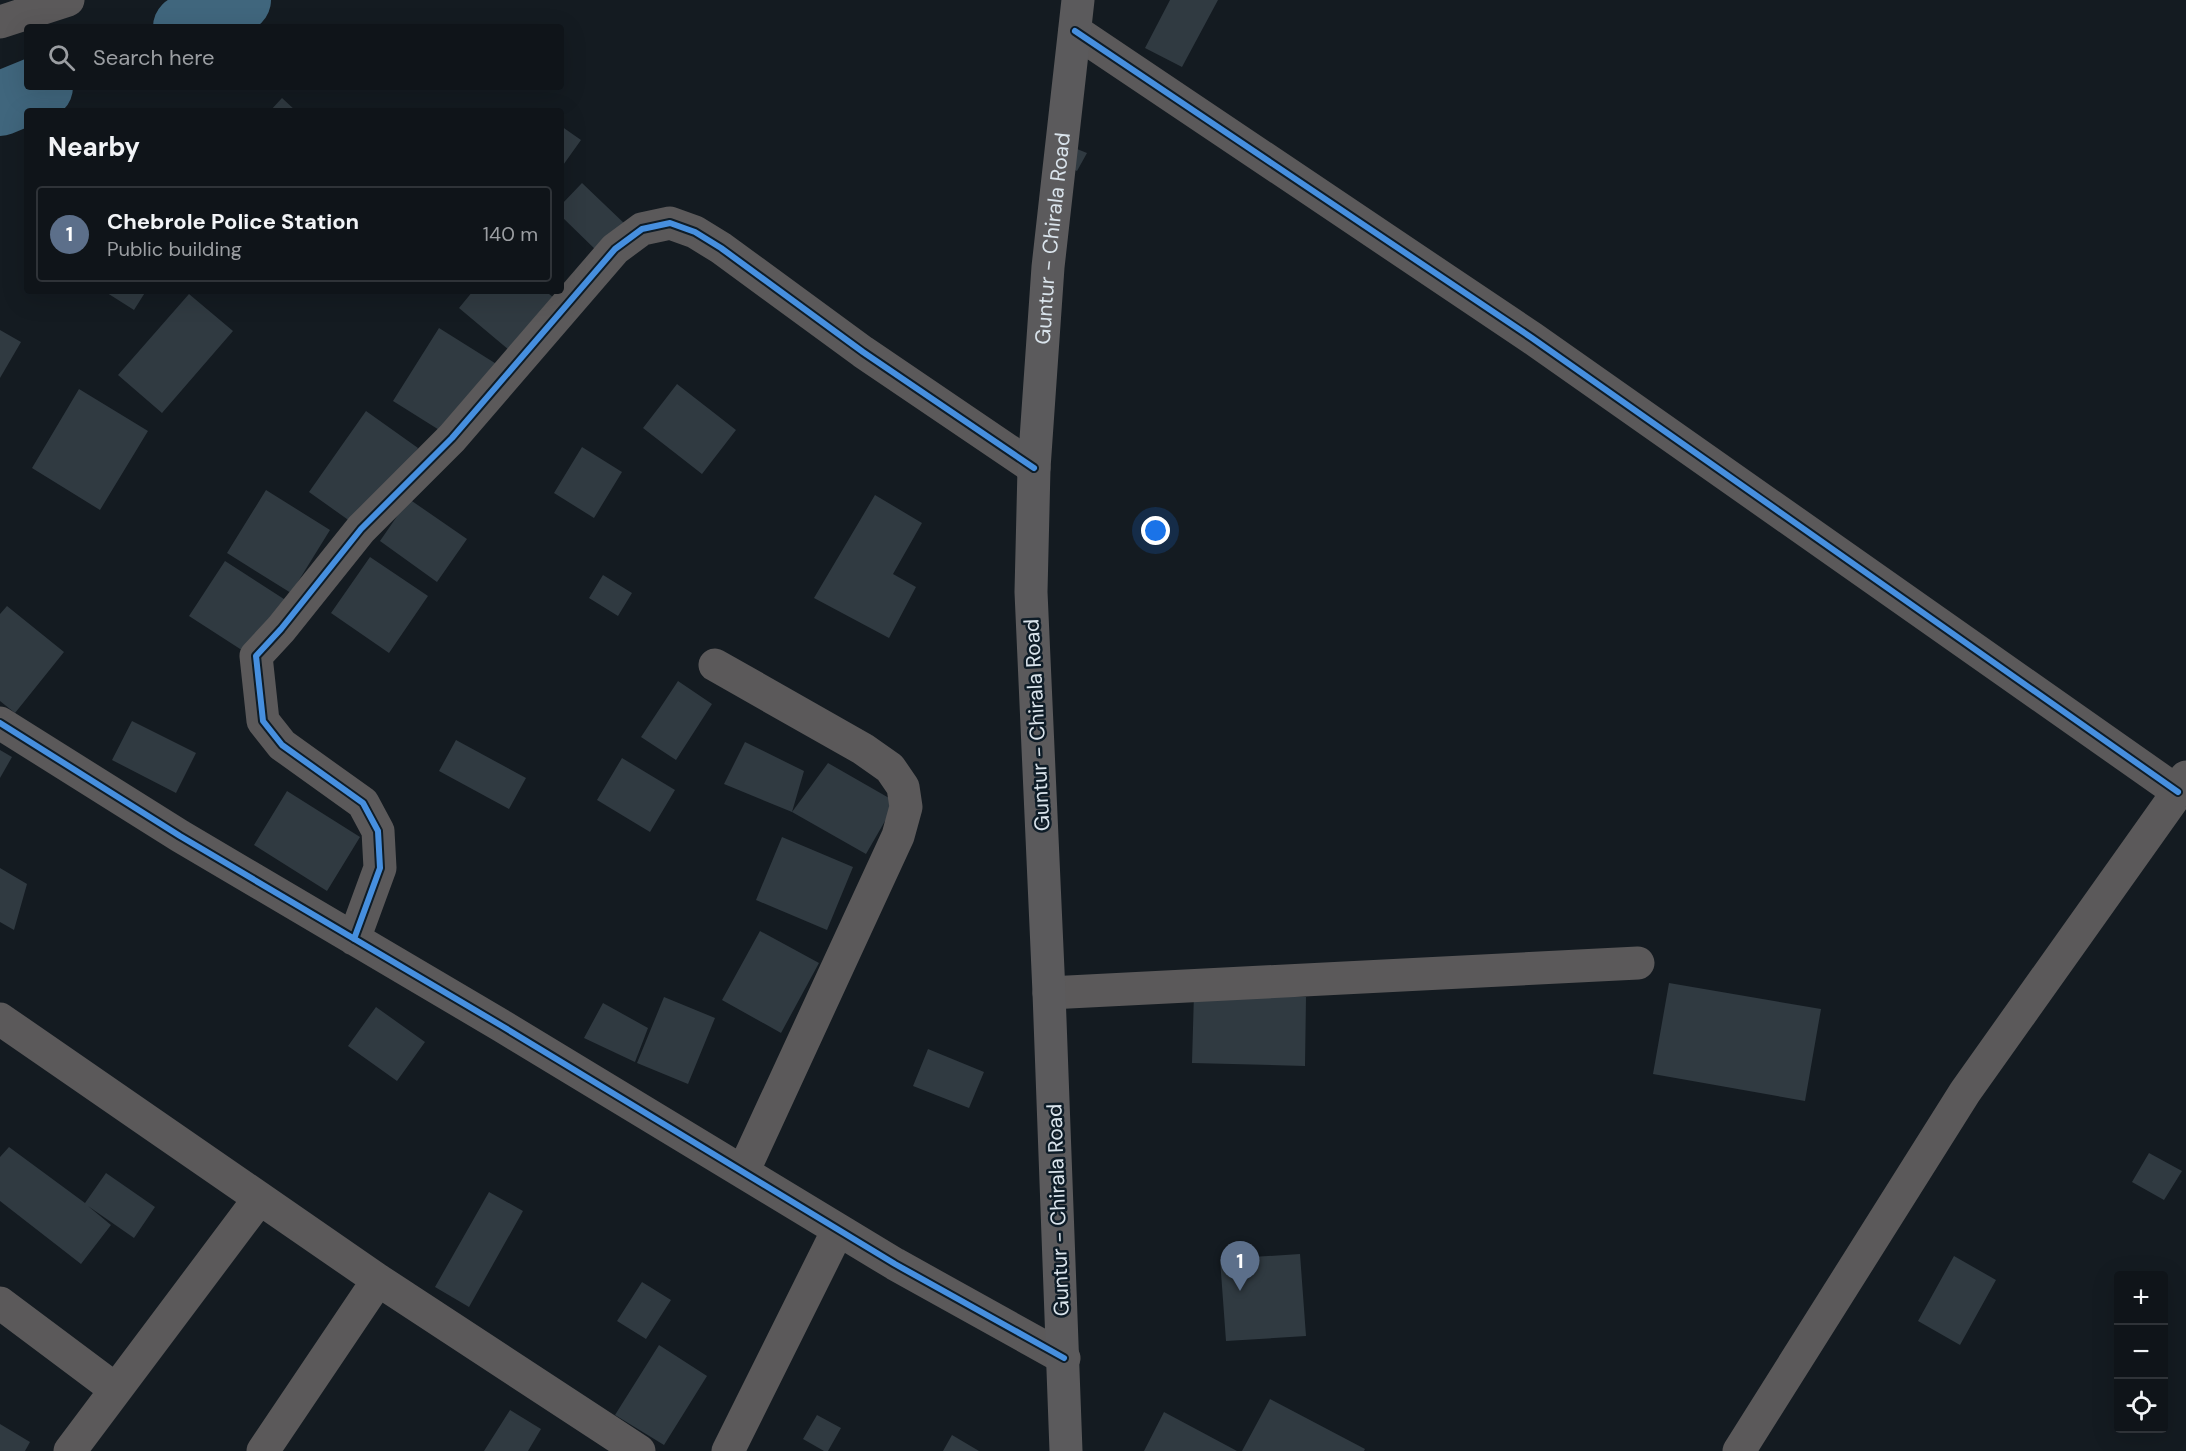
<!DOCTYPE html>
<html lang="en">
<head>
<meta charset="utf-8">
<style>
	body { margin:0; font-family:"DM Sans",sans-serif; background:#181d22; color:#f1f3f6 }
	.controls { position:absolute; right:18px; bottom:18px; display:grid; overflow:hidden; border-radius:6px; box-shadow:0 6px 24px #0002 }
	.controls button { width:54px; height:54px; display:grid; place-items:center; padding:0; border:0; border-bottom:2px solid #2f3338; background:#0f1419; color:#f1f3f6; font:30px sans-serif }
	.you { position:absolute; left:1156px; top:531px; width:21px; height:21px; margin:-15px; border:4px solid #fff; border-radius:50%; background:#1a73e8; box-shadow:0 0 0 9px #1a73e833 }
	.badge { display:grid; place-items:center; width:39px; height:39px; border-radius:50%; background:#7c3aed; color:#fff; font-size:20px; font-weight:700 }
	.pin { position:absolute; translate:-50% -50px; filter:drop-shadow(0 2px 3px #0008) }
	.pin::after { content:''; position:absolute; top:32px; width:21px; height:18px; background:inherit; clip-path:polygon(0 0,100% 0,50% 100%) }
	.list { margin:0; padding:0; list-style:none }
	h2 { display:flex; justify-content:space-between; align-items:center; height:78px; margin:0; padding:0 24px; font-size:26px }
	h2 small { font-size:20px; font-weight:400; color:#9b9ea2 }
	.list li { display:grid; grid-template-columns:39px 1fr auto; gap:18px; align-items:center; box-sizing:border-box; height:96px; margin:0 12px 12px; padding:0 12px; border:2px solid #2f3338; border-radius:6px }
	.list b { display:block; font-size:22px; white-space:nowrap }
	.list p { margin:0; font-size:20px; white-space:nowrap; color:#9b9ea2 }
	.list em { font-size:20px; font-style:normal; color:#9b9ea2 }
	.icon { flex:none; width:33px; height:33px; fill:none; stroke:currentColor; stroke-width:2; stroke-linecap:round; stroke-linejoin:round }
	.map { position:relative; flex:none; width:2186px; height:1451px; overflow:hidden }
	.search { position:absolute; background:#0f1419; box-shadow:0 6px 24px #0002; left:24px; top:24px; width:540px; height:66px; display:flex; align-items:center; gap:15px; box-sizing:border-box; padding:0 21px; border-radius:6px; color:#9b9ea2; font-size:22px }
	.panel { position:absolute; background:#0f1419; box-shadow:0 6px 24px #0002; left:24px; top:108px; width:540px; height:186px; border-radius:6px }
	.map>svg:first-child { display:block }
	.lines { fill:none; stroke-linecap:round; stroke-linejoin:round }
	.river { stroke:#40667d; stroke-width:64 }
	.building { fill:#303a41 }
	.minor { stroke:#5b595a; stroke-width:33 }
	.major { stroke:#5b5a5c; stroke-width:33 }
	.cycleway-casing { stroke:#0e1c27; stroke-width:10 }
	.cycleway { stroke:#468fdf; stroke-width:6 }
	.labels { text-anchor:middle; stroke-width:5; stroke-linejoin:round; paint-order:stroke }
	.street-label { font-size:21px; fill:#dae4ec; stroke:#0e1c27 }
</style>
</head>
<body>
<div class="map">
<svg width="2186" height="1451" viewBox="0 0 2186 1451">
	<rect width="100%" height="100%" fill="#141b21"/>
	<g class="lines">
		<!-- river -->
		<path class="river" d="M185,27l36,-15 18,-12
			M0,104l41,-17"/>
	</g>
	<!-- building -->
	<path class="building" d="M1170,0h48l-36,67 -37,-19z
		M282,98l14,13h-26z
		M561,126l20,14 -20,28z
		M1077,149l10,4 -10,18 -9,-4z
		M582,183l45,43 -27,28 -39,-38v-11z
		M104,291h42l-12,19z
		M473,291h72l8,6 -44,53 -50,-42z
		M189,294l44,37 -71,82 -44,-38z
		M439,328l59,37 -46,73 -59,-37z
		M0,330l21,12 -21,36z
		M677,384l59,46 -34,44 -59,-46z
		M79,389l69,42 -48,79 -68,-42z
		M366,411l52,37 -57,81 -52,-37z
		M582,447l40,25 -28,46 -40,-25z
		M266,490l64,40 -39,63 -64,-40z
		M875,495l47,28 -29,51 23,13 -27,51 -75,-40z
		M409,499l58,40 -30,43 -57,-41z
		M370,557l58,39 -39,57 -58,-40z
		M225,561l62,40 -36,55 -62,-40z
		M603,575l29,18 -14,23 -29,-18z
		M7,606l57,46 -49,61 -15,-12v-87z
		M678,681l34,23 -36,56 -35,-23z
		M132,721l64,32 -20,40 -64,-33z
		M456,740l70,38 -17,31 -70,-38z
		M745,742l59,29 -12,41 36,-49 68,39 -30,52 -74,-42 -68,-28z
		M0,750l12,7 -12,21z
		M622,758l53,32 -25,42 -53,-32z
		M287,791l73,46 -33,54 -73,-46z
		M782,837l71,30 -26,63 -71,-30z
		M0,868l27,16 -13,46 -14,-8z
		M760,931l59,32 -38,70 -59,-33z
		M1669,983l152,26 -16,92 -152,-27z
		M1194,993l112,4 -1,69 -113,-3z
		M664,997l51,21 -27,66 -51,-21z
		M603,1003l45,25 -13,34 -51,-24z
		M376,1007l49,35 -28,39 -49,-35z
		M928,1049l56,23 -15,36 -56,-22z
		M9,1147l76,56 21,-30 49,34 -21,31 -46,-32 23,19 -30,39 -81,-63v-44z
		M2149,1153l33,18 -18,29 -32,-18z
		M489,1192l34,19 -54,96 -34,-20z
		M1300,1254l6,82 -80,5 -6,-82z
		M1954,1256l42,24 -36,65 -42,-24z
		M642,1282l29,18 -25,39 -29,-18z
		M659,1345l48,31 -43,69 -49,-30z
		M1270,1399l95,50 -1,2h-122z
		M510,1410l31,19 -13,22h-44z
		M1164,1412l73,39h-93z
		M817,1415l24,13 -13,23h-4l-21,-12z
		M0,1424l30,18 -5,9h-25z
		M952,1435l27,16h-36z"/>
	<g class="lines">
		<!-- minor -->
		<path class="minor" d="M0,22l68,-22
			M1075,31l457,307 646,454
			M715,665l148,84 27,19 13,19 3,20 -8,29 -155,336
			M0,723l180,113 322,190 393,238 169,94
			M354,939l26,-71 -2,-37 -15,-28 -81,-58 -19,-24 -7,-65 25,-27 80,-100 91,-91 163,-189 27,-20 28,-6 25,9 26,16 142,104 171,116
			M1049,993l589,-30
			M0,1019l378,261 261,171
			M0,1303l115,86
			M70,1451l189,-252
			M263,1451l115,-171
			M728,1451l110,-221
			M1739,1451l226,-359 213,-300 8,-15"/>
		<!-- major -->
		<path class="major" id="s1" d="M1066,1451l-17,-458 -18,-401 3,-124 14,-201 30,-267"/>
		<!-- cycleway casing -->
		<g class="cycleway-casing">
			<path id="cycleway" d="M1075,31l457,307 646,454
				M0,723l180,113 322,190 393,238 169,94
				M354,939l26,-71 -2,-37 -15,-28 -81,-58 -19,-24 -7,-65 25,-27 80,-100 91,-91 163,-189 27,-20 28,-6 25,9 26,16 142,104 171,116"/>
		</g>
		<!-- cycleway -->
		<use href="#cycleway" class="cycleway"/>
	</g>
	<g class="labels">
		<!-- street labels -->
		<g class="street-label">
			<text dy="7" stroke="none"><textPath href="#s1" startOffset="1214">Guntur - Chirala Road</textPath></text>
			<text transform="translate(1037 725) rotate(-93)" y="7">Guntur - Chirala Road</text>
			<text transform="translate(1058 1210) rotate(-92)" y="7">Guntur - Chirala Road</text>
		</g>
	</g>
</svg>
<div class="controls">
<button>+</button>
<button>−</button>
<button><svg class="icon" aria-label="locate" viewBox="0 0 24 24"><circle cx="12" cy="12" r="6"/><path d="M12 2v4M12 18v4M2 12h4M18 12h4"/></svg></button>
</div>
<div class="you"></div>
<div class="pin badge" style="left:1240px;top:1291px;background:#5c6f8a">1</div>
<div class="search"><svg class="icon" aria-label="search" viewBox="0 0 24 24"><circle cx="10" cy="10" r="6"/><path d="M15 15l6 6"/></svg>Search here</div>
<section class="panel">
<h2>Nearby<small></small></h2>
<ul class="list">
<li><span class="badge" style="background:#5c6f8a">1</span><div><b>Chebrole Police Station</b><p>Public building</p></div><em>140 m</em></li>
</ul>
</section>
</div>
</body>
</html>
